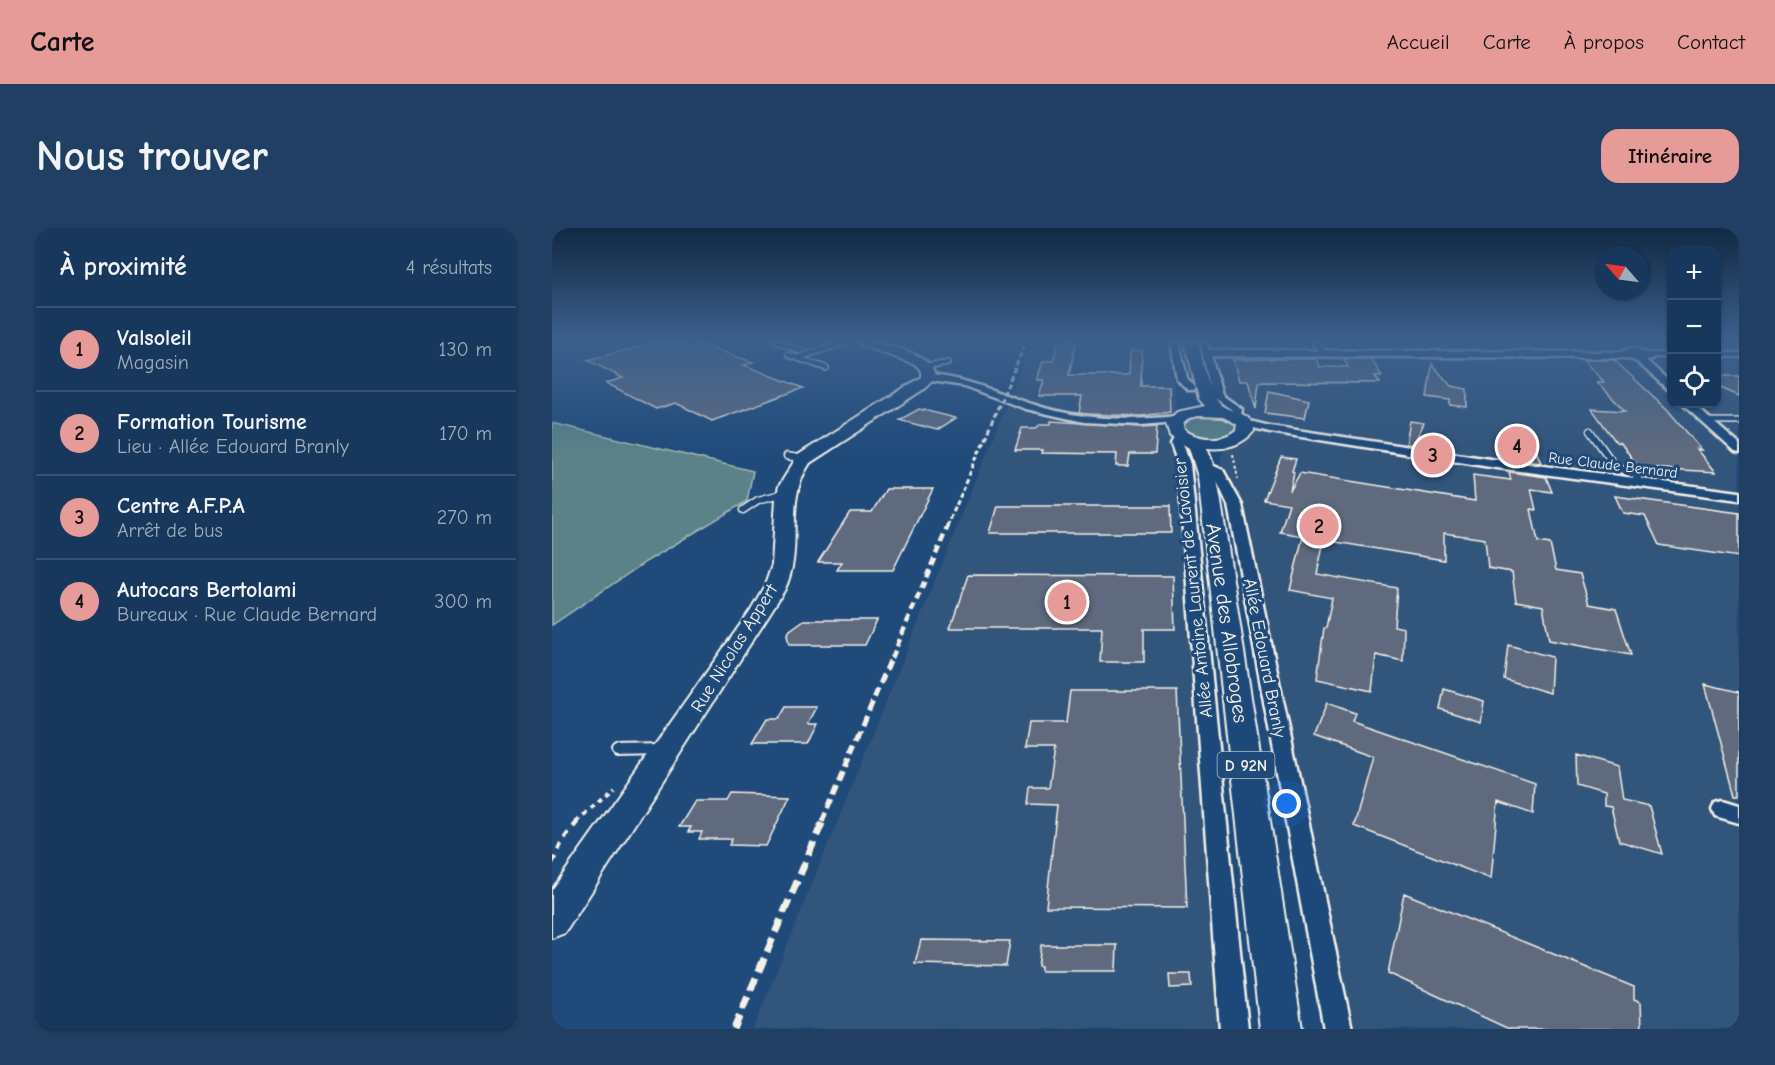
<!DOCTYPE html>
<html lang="fr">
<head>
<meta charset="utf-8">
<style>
	body { margin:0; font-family:"Comic Neue",sans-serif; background:#203f62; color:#f1f3f6 }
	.controls { position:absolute; right:18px; top:18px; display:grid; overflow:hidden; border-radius:12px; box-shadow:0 2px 4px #0004 }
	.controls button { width:54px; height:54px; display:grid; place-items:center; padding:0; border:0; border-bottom:2px solid #365272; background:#17385c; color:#f1f3f6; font:30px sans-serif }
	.compass { position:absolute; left:1043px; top:18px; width:54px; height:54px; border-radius:50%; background:#17385c; box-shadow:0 2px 4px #0004; rotate:298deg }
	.you { position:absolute; left:735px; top:576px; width:21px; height:21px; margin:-15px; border:4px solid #fff; border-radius:50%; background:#1a73e8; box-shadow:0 0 0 9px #1a73e833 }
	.badge { display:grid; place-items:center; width:39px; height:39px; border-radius:50%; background:#e69b98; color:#111; font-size:20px; font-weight:700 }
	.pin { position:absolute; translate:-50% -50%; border:3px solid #fff; box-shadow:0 2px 6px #0006 }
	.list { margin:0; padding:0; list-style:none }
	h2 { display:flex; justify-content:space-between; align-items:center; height:78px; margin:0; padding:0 24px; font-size:26px }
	h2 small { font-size:20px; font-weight:400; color:#9eacbb }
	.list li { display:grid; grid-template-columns:39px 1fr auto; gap:18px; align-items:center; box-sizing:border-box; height:84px; padding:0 24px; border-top:2px solid #365272 }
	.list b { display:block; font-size:22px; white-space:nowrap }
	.list p { margin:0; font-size:20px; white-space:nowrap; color:#9eacbb }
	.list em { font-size:20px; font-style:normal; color:#9eacbb }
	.icon { flex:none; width:33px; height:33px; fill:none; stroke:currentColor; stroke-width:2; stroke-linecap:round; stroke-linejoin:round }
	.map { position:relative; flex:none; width:1187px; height:801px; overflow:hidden; border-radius:18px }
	header { display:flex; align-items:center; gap:36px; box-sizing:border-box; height:84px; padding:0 30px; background:#e69b98; color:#111 }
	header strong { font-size:28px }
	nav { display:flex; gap:33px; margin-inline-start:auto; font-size:21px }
	.intro { display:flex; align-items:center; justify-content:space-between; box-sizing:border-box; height:144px; padding:0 36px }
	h1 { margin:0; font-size:42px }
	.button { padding:15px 27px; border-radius:18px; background:#e69b98; color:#111; font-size:21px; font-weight:700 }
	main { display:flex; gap:36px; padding:0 36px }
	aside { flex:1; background:#17385c; border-radius:18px; box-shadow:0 2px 4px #0004 }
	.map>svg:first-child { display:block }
	.built { fill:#32547b }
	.green { fill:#5a8288; stroke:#a7bab8; stroke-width:1.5 }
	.building { fill:#5e6b7e; stroke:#f4f1e8; stroke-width:1.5 }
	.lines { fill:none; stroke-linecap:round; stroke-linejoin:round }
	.lane-far2-casing { stroke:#f4f1e8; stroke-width:8 }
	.lane-far1-casing { stroke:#f4f1e8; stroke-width:9 }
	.lane-casing { stroke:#f4f1e8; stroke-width:14 }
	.street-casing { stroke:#f4f1e8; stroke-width:5 }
	.secondary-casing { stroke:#f4f1e8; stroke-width:4 }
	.primary-casing { stroke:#f4f1e8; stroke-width:4 }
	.path-far2 { stroke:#f4f1e8; stroke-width:2; stroke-dasharray:3 3; stroke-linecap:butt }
	.path-far1 { stroke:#f4f1e8; stroke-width:4; stroke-dasharray:5 5; stroke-linecap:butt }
	.path { stroke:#f4f1e8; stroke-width:4.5; stroke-dasharray:7 7; stroke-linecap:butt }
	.lane-far2 { stroke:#1f4a7a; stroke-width:4.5 }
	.lane-far1 { stroke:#1f4a7a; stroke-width:6 }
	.lane { stroke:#1f4a7a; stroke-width:10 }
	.street { fill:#1f4a7a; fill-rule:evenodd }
	.secondary { fill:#1f4a7a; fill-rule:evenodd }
	.primary { fill:#1f4a7a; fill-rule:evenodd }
	.rail-far3 { stroke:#f4f1e8; stroke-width:3; stroke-dasharray:5 3; stroke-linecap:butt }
	.rail-far2 { stroke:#f4f1e8; stroke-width:4.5; stroke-dasharray:8 4.5; stroke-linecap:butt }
	.rail-far1 { stroke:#f4f1e8; stroke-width:5; stroke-dasharray:10 5; stroke-linecap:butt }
	.rail { stroke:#f4f1e8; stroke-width:7; stroke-dasharray:14 7; stroke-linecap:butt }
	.labels { text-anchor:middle; stroke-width:6; stroke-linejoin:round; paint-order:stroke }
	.far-street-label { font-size:15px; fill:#f4f1e8; stroke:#1f4a7a }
	.shield { fill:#1f4a7a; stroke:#b4bfc7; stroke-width:1.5 }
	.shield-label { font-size:16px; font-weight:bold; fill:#f4f1e8 }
	.street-label { font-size:18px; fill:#f4f1e8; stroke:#1f4a7a }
	.near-street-label { font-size:21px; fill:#f4f1e8; stroke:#1f4a7a }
</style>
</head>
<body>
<header>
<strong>Carte</strong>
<nav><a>Accueil</a><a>Carte</a><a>À propos</a><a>Contact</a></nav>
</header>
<div class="intro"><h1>Nous trouver</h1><a class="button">Itinéraire</a></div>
<main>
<aside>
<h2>À proximité<small>4 résultats</small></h2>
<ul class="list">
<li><span class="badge">1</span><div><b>Valsoleil</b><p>Magasin</p></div><em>130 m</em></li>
<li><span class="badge">2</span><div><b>Formation Tourisme</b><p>Lieu · Allée Edouard Branly</p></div><em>170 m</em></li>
<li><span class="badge">3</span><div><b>Centre A.F.P.A</b><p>Arrêt de bus</p></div><em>270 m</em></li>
<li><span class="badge">4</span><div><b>Autocars Bertolami</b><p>Bureaux · Rue Claude Bernard</p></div><em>300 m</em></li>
</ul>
</aside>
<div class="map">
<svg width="1187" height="801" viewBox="0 0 1187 801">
	<rect width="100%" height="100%" fill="#1f4a7a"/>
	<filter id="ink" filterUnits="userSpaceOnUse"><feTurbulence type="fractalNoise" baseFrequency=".0167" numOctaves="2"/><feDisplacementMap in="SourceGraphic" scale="12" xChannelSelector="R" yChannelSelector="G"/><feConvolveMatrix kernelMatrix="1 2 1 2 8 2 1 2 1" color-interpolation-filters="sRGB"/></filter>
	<g filter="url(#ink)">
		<!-- built -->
		<path class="built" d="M480,114h139l5,71 -22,6 3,9 10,4 3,6 2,13 7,16 45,562h-471z
			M660,114h459l1,62h44l1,-62h22v687h-393l-95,-496 -7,-29 -22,-35 -2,-11 4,-8 21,-9 7,-7v-10l-14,-16 -14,-8z"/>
		<!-- green -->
		<path class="green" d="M647,187c13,1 35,-2 38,14 -14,15 -34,9 -51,3l-3,-8 6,-5z
			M0,195l201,48 -6,30 -100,60 -95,64z"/>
		<!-- building -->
		<path class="building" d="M108,114h13l19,5 13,-1 48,16 -9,3 59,23 -91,33 -36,-18 -20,6 -50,-26 17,-5 -36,-18z
			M506,114h18l-7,33h60l1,-24 12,-1 -1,36h28l1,26 -29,4 -53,-2 -9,-1 3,-17h-43l5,-16h-7l6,-19h10z
			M730,131h34l4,8h28l-4,-8h27l11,17h-7l5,7 -121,-1 -3,27 -8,-28h-9l-6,-21z
			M1031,132h31l53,49 35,41 -5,-1 19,23 -69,-4 -11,-4 -15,-21 -5,-1 -24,-33 33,2 -28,-29h7z
			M880,136l19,22 16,3v18l-17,-2v-5l-23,-3z
			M1164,148h23v20l-23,-10z
			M717,163l40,9 -4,18 -40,-5z
			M367,181l37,9 -19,12 -38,-10z
			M499,193l90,6 16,-1 -2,28h-25l-2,12h-12l1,-12 -75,-1 1,-3h-28l7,-22h14l5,-4h10z
			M858,193l14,2 -11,22 -7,-1z
			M945,207l34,4 10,24 -37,-4z
			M729,229l15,2 -4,12 2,1 -4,19 10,-18 175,28 -2,-26 38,5 -2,-8 37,5 6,15 -21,-3 5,21 -5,-1 7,33 12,2 6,26 24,4 9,30 27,5 15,46 -82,-15 -6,-34 -27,-5 -4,-29 -24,-4 -3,-29 -41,-6v27l-120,-20 -7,34 80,14 -3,38 10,2 -1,33 -27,-6 -4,36 -55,-12 7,-51h2l6,-30 -42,-8 13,-54 -23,-4 9,-28 -25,-4z
			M334,261h47l-40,81h-56l5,-8h-24l32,-50h22z
			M1063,268l124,17v44l-80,-12 -14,-29 -22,-3z
			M446,278h172l1,27h-181z
			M416,347l205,1 2,53h-31v33h-44l2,-34h-152z
			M252,392h73l-12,25h-76l-2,-10 3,-5z
			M956,417l44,12 -2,36 -46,-14z
			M1153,456l34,8v103h-4z
			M892,461l40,12 -3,21 -41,-13z
			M518,463h107l10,217 -141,-1 11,-102 -29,-1 2,-16h18l6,-39h-29l4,-26h37z
			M775,475l28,10 -3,8 183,63 -2,30 -35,-12 -7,77 -137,-53 19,-69 -59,-21z
			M234,479h31l-9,17h10l-10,20h-56l15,-25h12z
			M1024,527l41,12 5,33 27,6 13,48 -43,-13 -8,-34 -7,-1v-12l-27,-8z
			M180,566l58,2 -24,50 -37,-1 3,-6h-33l3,-7h-14l3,-5h-12l16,-26h33z
			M852,665l230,94v12l7,3 1,27h-133l-121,-56z
			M369,712l89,1 -4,25 -91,-2z
			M489,717h76l-1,26h-75v-5h-3z
			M617,746h22l1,13 -22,1z"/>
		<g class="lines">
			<!-- lane-far2 casing -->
			<g class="lane-far2-casing">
				<path id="lane-far2" d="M225,114l24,9
					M763,114l9,11
					M237,127l37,13
					M1096,127h24
					M1164,127h23
					M246,130l48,-16
					M374,139l22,-4
					M1156,193h31"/>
			</g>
			<!-- lane-far1 casing -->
			<g class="lane-far1-casing">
				<path id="lane-far1" d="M1038,203l25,35 22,10 5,8
					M235,228l17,3
					M191,282l15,-10 27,-7"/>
			</g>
			<!-- lane casing -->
			<g class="lane-casing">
				<path id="lane" d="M66,523l44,-1"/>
			</g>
			<!-- street casing -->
			<g class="street-casing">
				<path id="street" d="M619,114h8l8,36 9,10 -2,2h-6l-11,-11z
					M648,114h6l3,8 412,2 10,-4 21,7v4l-6,1 26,24v9l-36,-32 -10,-3 -415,-2 11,39 20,14 -1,7 -5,3 -5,-3 1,-6 -20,-14z
					M376,147c38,2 71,19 107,30 46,15 94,16 142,11l5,3 -5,3 -36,3 -57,-3 -58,-13 -62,-23 -39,-6v-4z
					M1130,176h11l46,40v9l-4,-1z
					M693,192l25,6 220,33 249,33v8l-249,-33 -220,-35 -29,-7 -1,-2z
					M628,204l6,3 -3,9 7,20 58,565h-28l-42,-565 -7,-20 5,-11z
					M662,238l9,4 19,35 110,524h-28l-96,-524 -14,-30 -6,-5z
					M1171,572l16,5v18l-24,-7 -3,-7 3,-7z"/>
			</g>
			<!-- secondary casing -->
			<g class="secondary-casing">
				<path id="secondary" d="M306,114c21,-1 76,10 77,36l-11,11 -114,74c-28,41 -4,84 -26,128l-219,342 -13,5v-48l198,-279 15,-26 7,-20 4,-67 3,-12 19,-31 123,-78v-6l-6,-7 -55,-19z"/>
			</g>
			<!-- primary casing -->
			<g class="primary-casing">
				<path id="primary" d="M633,114h13c4,16 12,58 26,65 11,6 21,5 29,16l1,8c-11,14 -30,19 -47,17l8,21 6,33 81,527h-42l-62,-552 -9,-29 -19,-12 -4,-13 11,-11 28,-6 -6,-7zM647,188l24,1 14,7 -1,6c-15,12 -36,10 -52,0l-1,-6 6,-6z"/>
			</g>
			<!-- path-far2 -->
			<path class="path-far2" d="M681,226l5,25"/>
			<!-- path-far1 -->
			<path class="path-far1" d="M24,594l38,-35"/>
			<!-- path -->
			<path class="path" d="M0,635l11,-23 15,-19"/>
			<!-- lane-far2 -->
			<use href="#lane-far2" class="lane-far2"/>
			<!-- lane-far1 -->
			<use href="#lane-far1" class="lane-far1"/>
			<!-- lane -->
			<use href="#lane" class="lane"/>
			<!-- street -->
			<use href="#street" class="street"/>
			<!-- secondary -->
			<use href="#secondary" class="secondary"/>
			<!-- primary -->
			<use href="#primary" class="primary"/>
			<!-- rail-far3 -->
			<path class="rail-far3" d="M395,299l79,-185"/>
			<!-- rail-far2 -->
			<path class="rail-far2" d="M340,430l56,-132"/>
			<!-- rail-far1 -->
			<path class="rail-far1" d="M270,594l70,-166"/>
			<!-- rail -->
			<path class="rail" d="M182,801l89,-208"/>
		</g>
	</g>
	<!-- sky -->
	<linearGradient id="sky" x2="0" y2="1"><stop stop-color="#112943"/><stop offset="0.5" stop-color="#3c608d"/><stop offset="1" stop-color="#3c608d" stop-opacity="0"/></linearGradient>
	<rect width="1187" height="226" fill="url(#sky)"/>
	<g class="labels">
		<!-- far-street labels -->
		<g class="far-street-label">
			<text transform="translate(1061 237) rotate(7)" y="5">Rue Claude Bernard</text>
		</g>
		<!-- shield labels -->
		<rect class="shield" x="665.5" y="524" width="57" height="26" rx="4.5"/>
		<g class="shield-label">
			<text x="694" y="543">D 92N</text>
		</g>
		<!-- street labels -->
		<g class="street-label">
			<text transform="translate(641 360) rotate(-96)" y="6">Allée Antoine Laurent de Lavoisier</text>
			<text transform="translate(182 420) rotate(-58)" y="6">Rue Nicolas Appert</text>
			<text transform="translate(713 430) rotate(79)" y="6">Allée Edouard Branly</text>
		</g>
		<!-- near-street labels -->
		<g class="near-street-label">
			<text transform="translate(675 395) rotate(82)" y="7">Avenue des Allobroges</text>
		</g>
	</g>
</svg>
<div class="controls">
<button>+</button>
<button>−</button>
<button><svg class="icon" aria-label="locate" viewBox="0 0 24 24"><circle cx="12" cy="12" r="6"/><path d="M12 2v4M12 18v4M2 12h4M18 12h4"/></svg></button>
</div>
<svg class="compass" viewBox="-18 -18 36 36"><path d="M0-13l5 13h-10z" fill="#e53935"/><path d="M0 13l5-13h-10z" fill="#9eacbb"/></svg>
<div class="you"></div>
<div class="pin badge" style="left:515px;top:374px">1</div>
<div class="pin badge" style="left:767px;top:298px">2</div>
<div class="pin badge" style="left:881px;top:227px">3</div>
<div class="pin badge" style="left:965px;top:218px">4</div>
</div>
</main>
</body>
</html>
